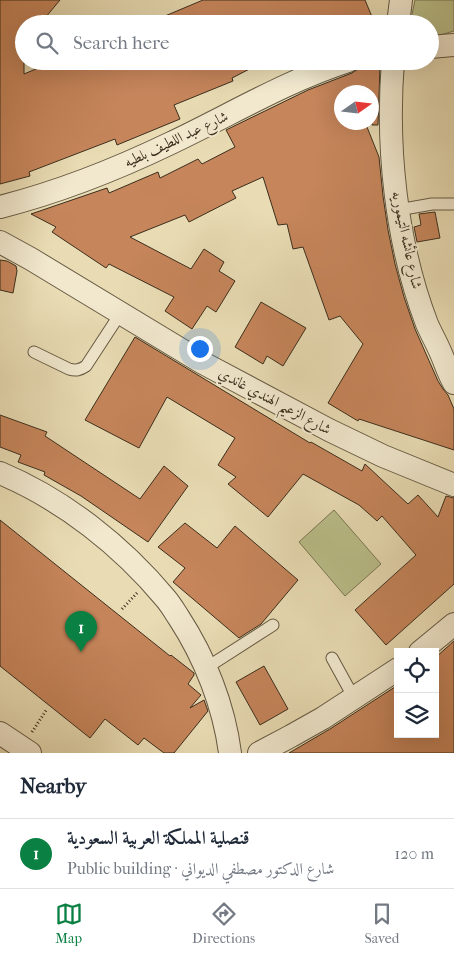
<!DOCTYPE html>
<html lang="en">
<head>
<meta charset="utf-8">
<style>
	body { margin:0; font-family:"IM FELL French Canon",Amiri,serif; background:#f6f6f7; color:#1f2937 }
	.controls { position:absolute; right:15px; bottom:15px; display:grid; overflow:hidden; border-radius:0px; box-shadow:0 5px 20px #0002 }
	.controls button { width:45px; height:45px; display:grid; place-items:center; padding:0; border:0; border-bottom:1px solid #e0e1e3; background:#fff; color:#1f2937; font:25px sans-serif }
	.compass { position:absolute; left:334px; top:85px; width:45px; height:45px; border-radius:50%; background:#fff; box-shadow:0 5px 20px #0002; rotate:76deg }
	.you { position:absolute; left:199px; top:348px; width:18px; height:18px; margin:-12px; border:4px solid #fff; border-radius:50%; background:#1a73e8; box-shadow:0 0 0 8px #1a73e833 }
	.badge { display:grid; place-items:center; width:32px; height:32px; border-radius:50%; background:#0b8043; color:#fff; font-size:16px; font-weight:700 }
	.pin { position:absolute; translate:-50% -41px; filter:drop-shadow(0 1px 2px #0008) }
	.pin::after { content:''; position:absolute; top:26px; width:18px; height:15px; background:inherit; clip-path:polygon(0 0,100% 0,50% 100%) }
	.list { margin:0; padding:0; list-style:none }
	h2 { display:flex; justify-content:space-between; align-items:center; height:65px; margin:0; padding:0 20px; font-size:21px }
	h2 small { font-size:16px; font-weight:400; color:#747a83 }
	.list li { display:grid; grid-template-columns:32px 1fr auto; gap:15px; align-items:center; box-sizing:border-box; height:70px; padding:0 20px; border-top:1px solid #e0e1e3 }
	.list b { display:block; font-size:19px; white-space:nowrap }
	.list p { margin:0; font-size:16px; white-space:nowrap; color:#747a83 }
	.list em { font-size:16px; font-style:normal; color:#747a83 }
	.icon { flex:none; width:28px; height:28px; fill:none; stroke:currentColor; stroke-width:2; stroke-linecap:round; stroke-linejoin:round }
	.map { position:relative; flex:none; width:454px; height:753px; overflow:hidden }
	.search { position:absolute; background:#fff; box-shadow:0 5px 20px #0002; left:15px; right:15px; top:15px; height:55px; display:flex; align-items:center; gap:12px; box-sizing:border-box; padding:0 18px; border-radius:28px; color:#747a83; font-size:19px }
	.sheet { height:135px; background:#fff }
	nav { display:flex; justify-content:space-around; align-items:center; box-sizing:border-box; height:70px; border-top:1px solid #e0e1e3; background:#fff; font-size:14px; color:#747a83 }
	nav a { display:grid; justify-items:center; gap:2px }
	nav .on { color:#0b8043 }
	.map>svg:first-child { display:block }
	.green { fill:#babf8a; stroke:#7a7654 }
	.building { fill:#c6855b; stroke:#3b2e1d }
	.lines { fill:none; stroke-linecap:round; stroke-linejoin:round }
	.service-casing { stroke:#665a43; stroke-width:13 }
	.minor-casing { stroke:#665a43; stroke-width:24 }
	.path { stroke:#3b2e1d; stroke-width:3; stroke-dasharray:1 2.5; stroke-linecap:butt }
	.service { stroke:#f1e8ce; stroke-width:11 }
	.minor { stroke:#f1e8ce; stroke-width:22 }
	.labels { text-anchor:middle; stroke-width:4; stroke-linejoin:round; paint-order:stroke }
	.street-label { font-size:15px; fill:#3b2e1d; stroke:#f1e8ce }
</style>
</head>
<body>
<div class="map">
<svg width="454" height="753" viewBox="0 0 454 753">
	<rect width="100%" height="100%" fill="#e9dcb4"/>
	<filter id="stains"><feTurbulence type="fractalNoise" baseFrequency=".004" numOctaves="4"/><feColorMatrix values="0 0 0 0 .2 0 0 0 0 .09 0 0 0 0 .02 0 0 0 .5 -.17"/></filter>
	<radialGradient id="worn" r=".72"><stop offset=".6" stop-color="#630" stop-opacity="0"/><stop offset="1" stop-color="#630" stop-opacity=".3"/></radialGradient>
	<!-- green -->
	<path class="green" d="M415,0h39v31l-24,7v-14h-20z
		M334,510l47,54 -36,32 -46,-54z"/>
	<!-- building -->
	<path class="building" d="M0,0h60l-20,24h-16v50l31,-13h210l-33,17 1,3 -59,24 6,14 -63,26 -2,-6 -86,33 1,4 -30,8z
		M203,0h162l10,24h-229z
		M369,62l11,4 -2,59h-6v-33h-30v30h23l14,35 4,39 5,34 7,34 9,33 11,32 23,52 5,8 5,6 6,14v41l-95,-31 -1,2 -30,-18 35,-59 -23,-28 -11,4 -26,-73 -10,2 -6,-25 -9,1 -15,-48 -31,14 4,7 -47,24 -4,-7 -55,22 61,32 13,-20 20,13 -5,9 16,10 -19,31 -9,-6 -15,23 -27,-18 9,-14 -65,-33 -3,4 -54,-36 4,-5 -25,-13 76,-26 2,5 49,-21 2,6 38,-19 4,5 33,-17 -9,-17 82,-40 44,-17 6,-4 3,-6z
		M435,212l5,26 -23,4 -3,-15 7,-2 -2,-11z
		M0,260l7,1 9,5 1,5 -4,22 -13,-3z
		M261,302l45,26 -23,38 -16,-10 -4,8 -28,-17z
		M135,337l175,106 1,-1 51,29 3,-7 43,40 10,-9 20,22 8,-21 8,2v86l-68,61 -31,-35 61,-55 -34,-39 -5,5 -18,-16 -56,-31 -35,43 -40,-33 8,-7 -18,-12 17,-27 -68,-41 -28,51 -54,-28z
		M0,415l47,17 -2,4 95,63 24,-33 24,20 -40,56 -67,-46 -37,-21 1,-3 -27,-10 3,-7 -21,-8z
		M0,520l170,136 1,-1 23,18v2l-6,9 13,11 -11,13 14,-8 4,11 -34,42h-10l-20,-15 -6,7 -33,-26 -15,19 -90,-72z
		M185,523l32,25 18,-22 63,54 -37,44 -22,14 -66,-56 12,-14 -27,-21z
		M454,641v112h-165l41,-24 68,-44v49h37v-76z
		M264,666l24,43 -28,16 -24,-43z"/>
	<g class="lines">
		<!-- service casing -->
		<g class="service-casing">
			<path id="service" d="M398,210l34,-6h22
				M34,352l35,17c7,2 11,1 17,-3l34,-52
				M332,658l22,40
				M206,668l67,-43"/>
		</g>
		<!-- minor casing -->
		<g class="minor-casing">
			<path id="minor" d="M398,24l3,-24
				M430,47l24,-2
				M393,61c-7,86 3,182 34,263 4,9 9,18 13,27 5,11 8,22 14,32
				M0,207c59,-15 117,-38 171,-64 59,-28 115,-62 177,-82
				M0,242l31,17 172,104 126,67 54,26 71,29
				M0,473c64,27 122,73 166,126 5,6 9,13 13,19 26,40 45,88 51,135
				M420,652l34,-28
				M0,733l30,20
				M259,753l32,-17 32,-18 75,-49"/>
		</g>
		<!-- path -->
		<path class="path" d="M122,609l15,-16
			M32,732l15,-23"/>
		<!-- service -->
		<use href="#service" class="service"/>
		<!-- minor -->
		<use href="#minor" class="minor"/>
	</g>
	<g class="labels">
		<!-- street labels -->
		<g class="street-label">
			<text transform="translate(176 139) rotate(-25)" y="5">شارع عبد اللطيف بلطيه</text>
			<text transform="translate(407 240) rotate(78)" y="5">شارع عائشه التيموريه</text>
			<text transform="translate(275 401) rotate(28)" y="5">شارع الزعيم الهندي غاندي</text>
		</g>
	</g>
	<rect width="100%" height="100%" filter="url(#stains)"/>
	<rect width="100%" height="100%" fill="url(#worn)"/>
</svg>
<div class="controls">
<button><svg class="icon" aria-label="locate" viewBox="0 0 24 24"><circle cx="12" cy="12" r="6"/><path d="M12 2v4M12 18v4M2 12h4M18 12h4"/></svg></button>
<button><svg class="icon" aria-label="layers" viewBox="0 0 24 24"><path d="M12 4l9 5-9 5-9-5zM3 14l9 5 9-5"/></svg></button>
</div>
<svg class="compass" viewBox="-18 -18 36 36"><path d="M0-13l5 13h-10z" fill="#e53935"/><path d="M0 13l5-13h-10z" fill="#747a83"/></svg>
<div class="you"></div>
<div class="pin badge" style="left:81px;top:652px">1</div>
<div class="search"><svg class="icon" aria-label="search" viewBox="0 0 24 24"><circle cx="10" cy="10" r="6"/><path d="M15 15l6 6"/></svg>Search here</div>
</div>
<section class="sheet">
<h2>Nearby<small></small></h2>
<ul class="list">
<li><span class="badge">1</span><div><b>قنصلية المملكة العربية السعودية</b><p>Public building · شارع الدكتور مصطفي الديواني</p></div><em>120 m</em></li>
</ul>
</section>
<nav>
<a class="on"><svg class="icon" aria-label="map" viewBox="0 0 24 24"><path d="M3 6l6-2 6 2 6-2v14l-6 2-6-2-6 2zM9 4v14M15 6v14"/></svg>Map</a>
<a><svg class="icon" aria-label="directions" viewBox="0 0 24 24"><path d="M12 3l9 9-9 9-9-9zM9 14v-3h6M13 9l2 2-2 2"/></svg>Directions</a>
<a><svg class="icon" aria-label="saved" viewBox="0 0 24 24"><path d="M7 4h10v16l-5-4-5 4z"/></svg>Saved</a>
</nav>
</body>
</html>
